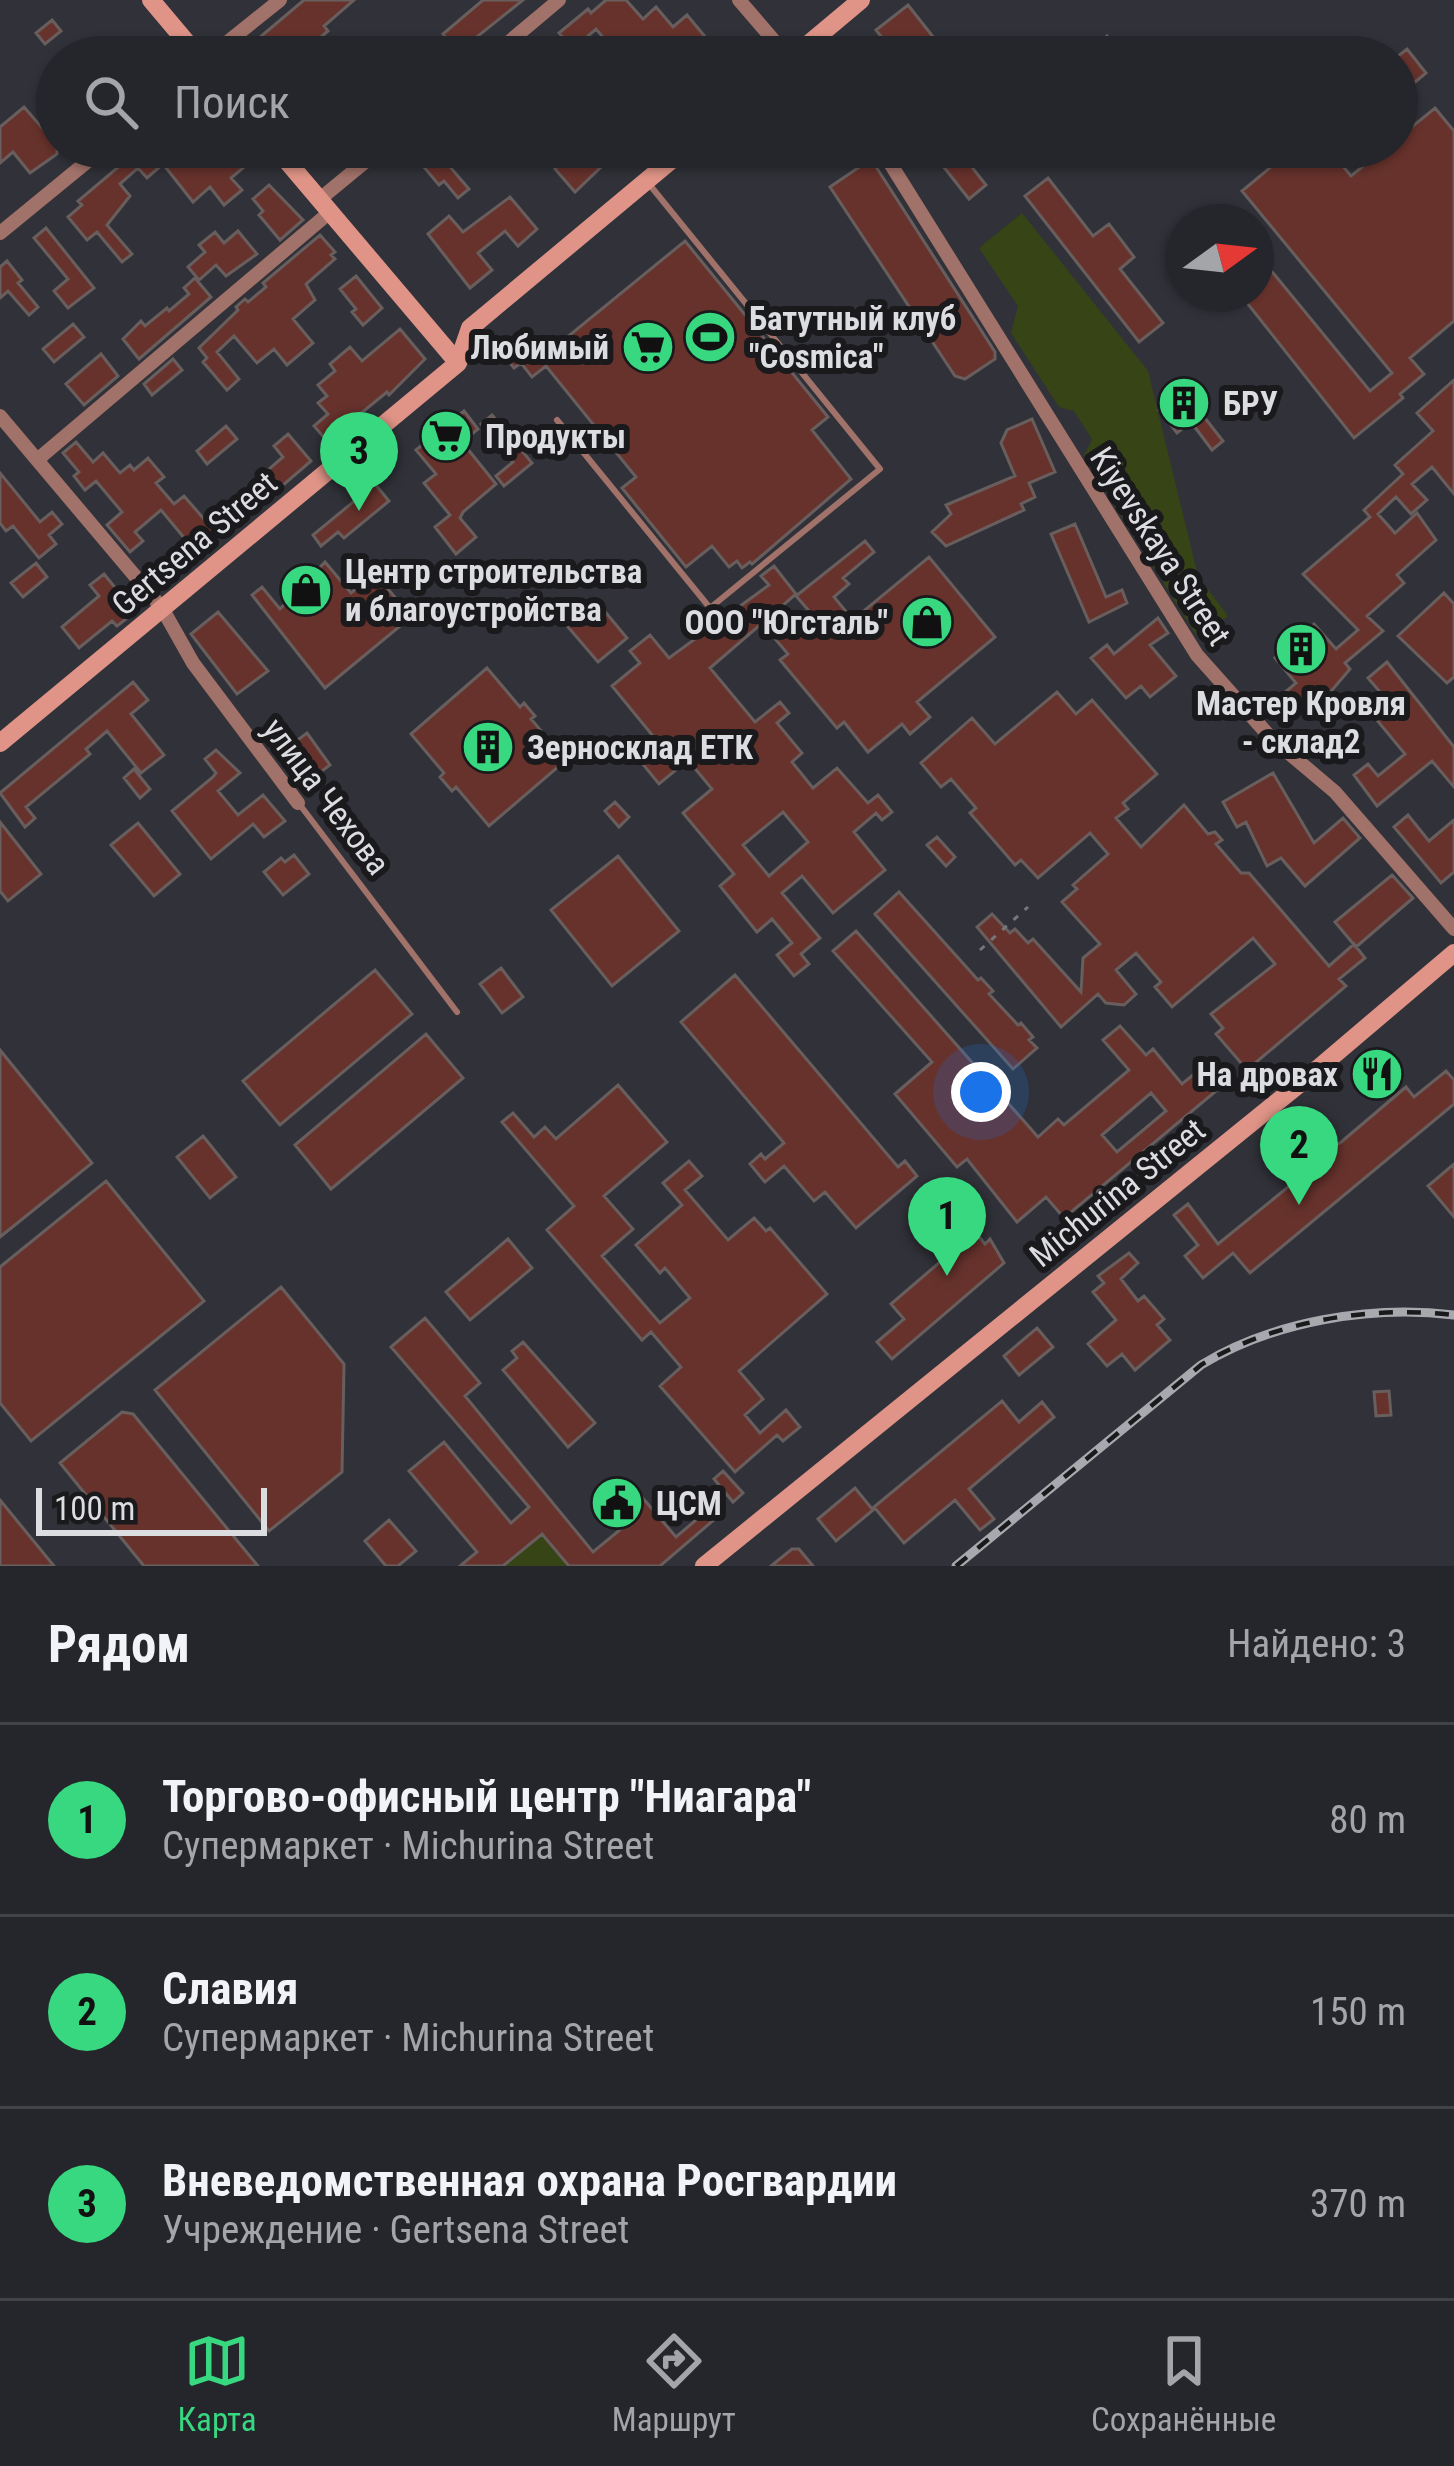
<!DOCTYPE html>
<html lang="ru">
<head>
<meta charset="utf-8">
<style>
	body { margin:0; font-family:"Roboto Condensed",sans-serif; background:#313237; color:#f1f3f6 }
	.compass { position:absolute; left:1166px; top:204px; width:108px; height:108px; border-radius:50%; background:#25262b; box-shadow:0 3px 9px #0004; rotate:75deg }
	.scale { position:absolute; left:36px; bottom:30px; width:231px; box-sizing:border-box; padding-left:12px; border:6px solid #dcdde1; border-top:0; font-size:33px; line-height:42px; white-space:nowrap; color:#dcdde1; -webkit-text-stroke:9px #1a1a1d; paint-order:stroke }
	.you { position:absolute; left:981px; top:1092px; width:42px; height:42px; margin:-30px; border:9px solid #fff; border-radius:50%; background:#1a73e8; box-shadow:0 0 0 18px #1a73e833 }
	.badge { display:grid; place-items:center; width:78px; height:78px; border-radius:50%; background:#37d880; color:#111; font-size:39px; font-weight:700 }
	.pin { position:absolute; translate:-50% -99px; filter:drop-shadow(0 3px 6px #0008) }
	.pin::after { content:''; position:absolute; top:63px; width:42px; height:36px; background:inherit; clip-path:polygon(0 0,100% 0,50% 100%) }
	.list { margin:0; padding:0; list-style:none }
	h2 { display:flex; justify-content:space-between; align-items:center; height:156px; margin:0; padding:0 48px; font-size:51px }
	h2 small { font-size:39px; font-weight:400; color:#a3a5a9 }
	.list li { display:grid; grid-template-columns:78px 1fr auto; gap:36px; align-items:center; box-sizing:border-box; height:192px; padding:0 48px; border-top:3px solid #424347 }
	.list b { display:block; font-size:45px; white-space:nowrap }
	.list p { margin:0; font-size:39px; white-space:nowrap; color:#a3a5a9 }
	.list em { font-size:39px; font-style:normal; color:#a3a5a9 }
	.icon { flex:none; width:66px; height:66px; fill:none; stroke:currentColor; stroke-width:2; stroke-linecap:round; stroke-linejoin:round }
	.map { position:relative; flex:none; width:1454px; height:1566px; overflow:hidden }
	.search { position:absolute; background:#25262b; box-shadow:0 3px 9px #0004; left:36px; right:36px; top:36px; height:132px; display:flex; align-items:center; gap:30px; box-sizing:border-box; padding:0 42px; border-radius:66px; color:#a3a5a9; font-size:45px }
	.sheet { height:732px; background:#25262b }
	nav { display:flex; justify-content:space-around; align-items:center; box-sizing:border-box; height:168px; border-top:3px solid #424347; background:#25262b; font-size:33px; color:#a3a5a9 }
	nav a { display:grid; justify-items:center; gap:6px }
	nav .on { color:#37d880 }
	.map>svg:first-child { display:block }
	.green { fill:#374416 }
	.building { fill:#67322c; stroke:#685e5d; stroke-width:3; fill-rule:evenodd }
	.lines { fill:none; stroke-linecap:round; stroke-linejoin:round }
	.path { stroke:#77787e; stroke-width:3; stroke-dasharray:6 9; stroke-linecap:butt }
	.lane { stroke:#a17269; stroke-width:6 }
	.street { stroke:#a17269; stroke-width:14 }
	.secondary { stroke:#df9487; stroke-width:18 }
	.rail-casing { stroke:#a8a9ae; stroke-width:9 }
	.rail { stroke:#1a1a1d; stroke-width:4.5; stroke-dasharray:14; stroke-linecap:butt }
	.labels { text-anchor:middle; stroke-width:12; stroke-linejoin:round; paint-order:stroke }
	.poi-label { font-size:33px; font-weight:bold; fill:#dcdde1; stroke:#1a1a1d; text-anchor:start }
	.street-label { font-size:33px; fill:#dcdde1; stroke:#1a1a1d }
</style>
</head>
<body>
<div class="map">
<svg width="1454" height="1566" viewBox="0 0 1454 1566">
	<rect width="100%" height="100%" fill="#313239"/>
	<!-- green -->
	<path class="green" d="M1022,213l126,158 50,205 30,40 -23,19h-9l-112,-179 8,-17 -18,-28 -15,-4 -48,-74 7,-27 -39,-58z
		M542,1534l27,32h-65z"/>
	<!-- building -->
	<path class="building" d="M304,0h50l-30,26 4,5 -31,26h-23l-15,-19z
		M483,0h40l-65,52 -15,-18z
		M606,0h20l17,19 13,-12 17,20 14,-12 35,42h-77l-15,-18 -15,12 -19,-22 -23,20 -14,-16 29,-24 3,4z
		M908,5l41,52h-52l-21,-27z
		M52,20l9,11 -16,13 -9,-11z
		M1107,36l18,21h-42z
		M1407,49l19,24 -29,24v-40z
		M24,107l33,38v9l-27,19 -17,-21 -13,11v-36z
		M1435,108l19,23v190l-44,37 14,16 -24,20 3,4 -49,40 -114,-144h16v-42l114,139 22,-18 -150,-182 53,-44h32l24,29 36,-29h10v-8z
		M142,147h95l13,15 -19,16 11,12 -18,15 -14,-18 -17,15 -30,-38 -16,14 -9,-10 -18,16 10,12 -23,29 25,29 -10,8 -25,-30 -10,8 -19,-23 14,-12 -4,-4z
		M407,147h26l36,42 -11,9 -14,-17 -5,4z
		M581,147h41l-47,45 -20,-23z
		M928,147h28l30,38 -17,14z
		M871,159l124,193v7l-30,20 -10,-3 -125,-189z
		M1048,178l45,58 16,-12 25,33 -14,12 43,54 -24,19 -114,-146z
		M269,185l34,35 -23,20 -21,-25 4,-4 -10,-12z
		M510,197l27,32 -19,17 -13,-15 -27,22 14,17 -22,18 -42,-54 21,-18 14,16z
		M46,228l48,60 -26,20 -14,-17 14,-12 -34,-41z
		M238,231l19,23 -31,22 -10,-11 -17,15 -11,-13 17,-15 -6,-7 16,-13 9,11z
		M320,235l15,17 -4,3 4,4 -29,25 9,16 -22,19 20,24 -26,22 -13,-16 -17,14 -23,-27 -17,16 22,27 -12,11 -24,-28 4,-4 -8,-10 39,-38 -2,-3 9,-8 3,3 18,-15 -3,-4z
		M685,241l143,176 -16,13 39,49 -99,85 -2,-2 -8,6 -5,-7 -8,6 -17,-21 -26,21 -64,-79 14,-11 -90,-111 -14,11 -11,-14 -7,5 -11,-14 22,-18 18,21z
		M7,261l15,19 -4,3 20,24 -9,8 -21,-24 -8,7v-31z
		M356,276l26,32 -19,17 -11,-13 4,-3 -16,-20z
		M195,278l16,19 -72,62 -16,-20 18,-18 4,5 22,-18 2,3 20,-17 -5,-6z
		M73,324l11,13 -30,25 -11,-13z
		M400,329l25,30 -36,36 -2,-3 -60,49 -13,-15 14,-12 -10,-11 9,-7 -9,-11 17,-14 -5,-7 20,-17 12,14z
		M101,354l17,22 -34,29 -18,-21z
		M173,359l9,11 -30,25 -8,-11z
		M1454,380v114l-22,-27 -20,17 15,16 -16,14 -15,-17 -18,17 17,19 22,-20 19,27 -39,35 7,8 -37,33 16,15 -38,32 5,6 -40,47 -27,-22 13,-11 -21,-25 39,-34 22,25 22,-19 -55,-56 67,-57 -6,-7 39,-36 -8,-9 38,-34 -16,-18z
		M1183,390l40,51 -11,9 -21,-28 -14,11 -18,-23z
		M464,411l14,18 -16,13 34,42 -33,28 -3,6 16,19 -20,17 -21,-27 15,-12 -26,-32 12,-9 -20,-24z
		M492,415l40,48 -28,23 -8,-10 17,-14 -32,-38z
		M1032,419l23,53 -26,11 6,14 -14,7 3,6 -78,36 -14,-14 19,-18 -5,-9 69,-29 -14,-33 6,-13z
		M226,426l11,13 -30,25 -10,-13z
		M288,434l23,27 -44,38 -14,-16 30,-26 -9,-11z
		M76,442l17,20 10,-9 17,20 10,-8 4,5 14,-12 16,19 -8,6 18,21 10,-8 33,38 -21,18 -35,-42 -26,22 8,9 -13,11 -23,-27 15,-13 -26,-31 -11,9 -11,-14 5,-4 -16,-19z
		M0,473l40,49 12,-10 10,12 -13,11 7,9 -17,14 -26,-32 -7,5 -6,-8z
		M375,484l14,17 -45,37 -6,-6 -17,14 -8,-11z
		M1075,524l31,73 16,-7 5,13 -38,19 -38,-88z
		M865,541l9,11 -31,26 6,6 -15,13 19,23 76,-63 66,80 -78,65 13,15 -20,17 -8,-10 -34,28 -24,-30 -7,6 -57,-68 8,-6 -12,-14 34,-28 -14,-16z
		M325,562l26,31 24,-20 36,44 -86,71 -73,-93 10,-8 18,22z
		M36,563l11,14 -24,20 -12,-14z
		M774,566l22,28 -86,74 45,54 25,-20 9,11 -12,10 25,30 -10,9 21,26 24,-20 31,35 10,-8 14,17 -10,8 -6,-7 -22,19 31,38 -52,43 -31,-37 -20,17 38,45 -19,16 8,10 -15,12 -17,-21 15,-12 -20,-24 -15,13 -37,-46 14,-12 -51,-61 29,-24 -24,-29 -29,24 -17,-21 20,-16 -50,-61 28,-23 -10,-12 20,-16 19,23 100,-73 -8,-9zM783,812l25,30 -39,34 -26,-31z
		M104,574l31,38 -18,14 -5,-5 -33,27 -17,-21 37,-31 -9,-11z
		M1444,593l10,11v73l-7,6 -49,-47z
		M597,602l30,36 -29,24 -30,-35z
		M218,612l50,59 -31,23 -46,-60z
		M1158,618l10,15 -18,12 26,31 -26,21 -9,-11 -15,12 -35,-40 16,-13 7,9z
		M1387,662l67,85v40l-22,-26 -55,45 -23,-31 14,-11 10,12 27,-22 -29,-35 16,-13 -24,-28z
		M487,668l33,39 4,-4 11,13 -4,3 35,41 -77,66 -33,-39 -4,4 -12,-14 4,-4 -33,-39z
		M133,682l15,18 -17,14 33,41 -23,18 -34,-42 -21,18 4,5 -64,53 9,11 -10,9 -25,-34z
		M1057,692l19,22 16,-14 65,74 -34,29 5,6 -12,9 25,29 43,-42 24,29 7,-2 7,8 -6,4 25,29h8l80,93 25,-22 11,14 -26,21 7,7 -99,84 -31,-36 7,-6 -12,-14 64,-50 -22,-26 -81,69 -17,-20 6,-5 -25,-29 -20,17 20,24 -12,11 -18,-2 -8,-9 -37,33 -84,-100 15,-13 18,19 5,-4 13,14 5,-4 48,53 2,-34 17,-14 -38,-42 15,-13 -4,-4 35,-31 -18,-21 -52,45 -17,-18 -6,5 -45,-52 6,-5 -25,-29 -10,8 -20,-24 51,-45 23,26z
		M307,733l23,32 -27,20 -23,-32z
		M216,750l24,23 -22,18 20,24 25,-20 22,26 -21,16 -11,-13 -42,35 -39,-48 41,-34 3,-4 -11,-14z
		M134,769l16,20 -10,9 -16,-20z
		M1273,773l41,70 29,-25 17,20 -55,48 -24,-28 -14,8 -21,-44 -9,5 -14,-25z
		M615,802l14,15 -10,10 -14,-16z
		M1408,815l21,26 25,-21v52l-13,11 -47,-56z
		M0,822l41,52 -33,27 -8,-10z
		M138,823l42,51 -26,22 -43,-51z
		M937,837l18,20 -9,9 -19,-21z
		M294,855l15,19 -26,21 -19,-23 17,-14 4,4z
		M618,856l61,75 -67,55 -61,-76z
		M1392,875l21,23 -57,49 -21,-25z
		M899,892l79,88 3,-2 12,13 -4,3 29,31 3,-2 12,14 -4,3 8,8 -24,21 -138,-155z
		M856,931l182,206 20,-18 6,6 65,-55 -26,-30 17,-14 26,29 7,-6 29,35 16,-13 7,9 7,-6 10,12 -158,132 -18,-21 -29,25 -50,-63 -10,8 -62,-73 37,-32 -99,-111zM1151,1093l15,18 -49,41 -15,-17z
		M501,968l22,29 -21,16 -22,-29z
		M375,970l37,44 -132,111 -37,-44z
		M735,975l163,192 7,-6 12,15 -61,52 -31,-36 -11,9 -30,-35 -19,16 -15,-18 11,-10 4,5 19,-16 -103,-121z
		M426,1034l37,44 -132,111 -36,-44z
		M0,1050l92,113 -92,74z
		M1446,1071l8,9v24l-204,169 -17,-20 -30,25 -18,-22 13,-11 -24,-30 14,-11 30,40 91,-74 2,-13 9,-10 20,-4 66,-56 8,10z
		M618,1085l49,57 -63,54 29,33 -31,27 58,67 30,-25 -25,-30 -5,5 -24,-28 46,-40 -19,-22 26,-22 13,15 -17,14 43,50 26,-22 12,13 4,-3 57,66 -88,77 24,28 -18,16 15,18 26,-23 14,17 -17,14 -6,-6 -42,37 -75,-86 21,-19 -30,-35 -9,8 -95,-110 27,-24 -72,-84 11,-9 21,24 11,-10 11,12z
		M203,1136l33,41 -26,21 -33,-41z
		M1454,1164v53l-26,-31z
		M106,1181l98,120 -173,140 -31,-38v-136z
		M975,1232l10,12 5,-5 14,24 -112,96 -15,-17 27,-23 -13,-15z
		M508,1239l24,29 -62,52 -24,-28z
		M1129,1253l9,10 -17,16 17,22 6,-5 20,23 -7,6 13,15 -35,30 -13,-16 -15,12 -19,-22 28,-24 -23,-28 11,-9 -6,-7z
		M281,1287l63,77 -2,108 -73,59 -114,-141z
		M425,1318l55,65 -15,13 128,156 28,-23 -19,-23 27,-24 47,55 33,-28 7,9 -56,48h-91l-27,-32 -39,32h-43l17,-14 -68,-81 35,-29 67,81 18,-16 -138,-160z
		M1037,1328l16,19 -34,28 -15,-19z
		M523,1342l72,81 -27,24 -65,-77 14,-12 -5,-7z
		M1389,1391l2,24 -15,1 -2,-24z
		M1002,1401l17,21 23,-20 12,15 -85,72 25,30 -14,11 -25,-30 -51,43 -30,-36z
		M122,1412l11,2 125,152h-114l-84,-103z
		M723,1471l20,22 -10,9 -19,-23z
		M855,1488l18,22 -37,31 -18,-22z
		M0,1500l54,66h-54z
		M389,1520l27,31 -18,15h-12l-21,-25z
		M792,1549h7l14,17h-42z"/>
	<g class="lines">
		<!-- path -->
		<path class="path" d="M980,950l48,-43"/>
		<!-- lane -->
		<path class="lane" d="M557,420l153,188 170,-139 -231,-285
			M300,805l157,207"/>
		<!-- street -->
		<path class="street" d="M739,0l49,57
			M812,41l11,16
			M209,57l71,-57
			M491,57l68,-57
			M880,147l317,508 74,83 64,54 119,137
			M320,199l63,-52
			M0,233l105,-86
			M0,416l162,192 31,55 105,140
			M37,460l293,-248"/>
		<!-- secondary -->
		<path class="secondary" d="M151,0l48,57
			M793,57l68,-57
			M275,147l183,216
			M0,743l458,-380 12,-35 217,-181
			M704,1566l604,-489 146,-124"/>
		<!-- rail casing -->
		<g class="rail-casing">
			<path id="rail" d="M956,1566l245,-201c72,-44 170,-60 253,-50"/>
		</g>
		<!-- rail -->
		<use href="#rail" class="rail"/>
	</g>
	<!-- icons -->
	<defs>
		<g id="stadium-disc" transform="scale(2.7)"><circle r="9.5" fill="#37d880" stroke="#1a1a1d"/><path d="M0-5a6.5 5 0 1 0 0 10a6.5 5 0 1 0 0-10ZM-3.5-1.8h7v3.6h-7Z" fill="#111"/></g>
		<g id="supermarket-disc" transform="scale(2.7)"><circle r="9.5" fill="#37d880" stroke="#1a1a1d"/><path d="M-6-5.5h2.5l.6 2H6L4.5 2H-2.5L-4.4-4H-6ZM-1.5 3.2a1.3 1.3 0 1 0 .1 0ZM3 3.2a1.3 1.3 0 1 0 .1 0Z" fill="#111"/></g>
		<g id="building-disc" transform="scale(2.7)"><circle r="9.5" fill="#37d880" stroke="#1a1a1d"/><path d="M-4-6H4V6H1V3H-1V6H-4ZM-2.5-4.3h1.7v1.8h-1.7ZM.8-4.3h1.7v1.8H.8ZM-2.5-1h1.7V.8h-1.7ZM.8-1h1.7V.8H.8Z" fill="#111"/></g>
		<g id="shop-disc" transform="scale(2.7)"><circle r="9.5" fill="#37d880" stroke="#1a1a1d"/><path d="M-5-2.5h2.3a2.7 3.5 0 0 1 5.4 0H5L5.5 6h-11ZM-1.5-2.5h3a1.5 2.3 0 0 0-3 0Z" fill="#111"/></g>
		<g id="restaurant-disc" transform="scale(2.7)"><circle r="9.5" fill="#37d880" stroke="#1a1a1d"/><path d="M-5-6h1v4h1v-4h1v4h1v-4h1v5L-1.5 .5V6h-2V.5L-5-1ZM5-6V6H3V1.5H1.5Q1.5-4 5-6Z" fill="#111"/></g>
		<g id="civic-disc" transform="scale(2.7)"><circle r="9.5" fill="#37d880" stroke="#1a1a1d"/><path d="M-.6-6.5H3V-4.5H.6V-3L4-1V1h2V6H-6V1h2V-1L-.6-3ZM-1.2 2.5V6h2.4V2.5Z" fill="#111"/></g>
	</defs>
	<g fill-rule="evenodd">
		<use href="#stadium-disc" x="710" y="337"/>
		<use href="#supermarket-disc" x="648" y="347"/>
		<use href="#building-disc" x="1184" y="403"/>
		<use href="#supermarket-disc" x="446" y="436"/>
		<use href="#shop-disc" x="306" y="590"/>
		<use href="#shop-disc" x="927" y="622"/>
		<use href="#building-disc" x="1301" y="649"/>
		<use href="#building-disc" x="488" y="747"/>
		<use href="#restaurant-disc" x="1377" y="1074"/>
		<use href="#civic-disc" x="617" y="1503"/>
	</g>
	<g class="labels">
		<!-- poi labels -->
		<g class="poi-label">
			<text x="749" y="330">Батутный клуб<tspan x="749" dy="38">"Cosmica"</tspan></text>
			<text x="609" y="359" text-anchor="end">Любимый</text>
			<text x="1223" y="415">БРУ</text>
			<text x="485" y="448">Продукты</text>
			<text x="345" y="583">Центр строительства<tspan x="345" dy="38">и благоустройства</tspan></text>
			<text x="888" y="634" text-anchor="end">ООО "Югсталь"</text>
			<text x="1301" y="715" text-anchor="middle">Мастер Кровля<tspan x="1301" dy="38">- склад2</tspan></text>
			<text x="527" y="759">Зерносклад ЕТК</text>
			<text x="1338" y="1086" text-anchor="end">На дровах</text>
			<text x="656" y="1515">ЦСМ</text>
		</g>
		<!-- street labels -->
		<g class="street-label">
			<text transform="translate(194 543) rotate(-40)" y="12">Gertsena Street</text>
			<text transform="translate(1161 546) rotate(57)" y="12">Kiyevskaya Street</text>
			<text transform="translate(327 796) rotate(53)" y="12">улица Чехова</text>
			<text transform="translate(1117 1192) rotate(-39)" y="12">Michurina Street</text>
		</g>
	</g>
</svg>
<svg class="compass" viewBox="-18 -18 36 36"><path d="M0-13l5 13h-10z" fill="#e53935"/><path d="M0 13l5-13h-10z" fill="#a3a5a9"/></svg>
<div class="scale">100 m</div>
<div class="you"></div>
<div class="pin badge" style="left:947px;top:1276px">1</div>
<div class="pin badge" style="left:1299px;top:1205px">2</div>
<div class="pin badge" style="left:359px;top:511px">3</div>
<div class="search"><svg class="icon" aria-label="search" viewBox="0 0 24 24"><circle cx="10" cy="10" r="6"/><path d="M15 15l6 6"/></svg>Поиск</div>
</div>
<section class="sheet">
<h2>Рядом<small>Найдено: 3</small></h2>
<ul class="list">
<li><span class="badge">1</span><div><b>Торгово-офисный центр &quot;Ниагара&quot;</b><p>Супермаркет · Michurina Street</p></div><em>80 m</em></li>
<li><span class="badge">2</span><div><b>Славия</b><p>Супермаркет · Michurina Street</p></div><em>150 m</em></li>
<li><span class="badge">3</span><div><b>Вневедомственная охрана Росгвардии</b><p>Учреждение · Gertsena Street</p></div><em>370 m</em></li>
</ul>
</section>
<nav>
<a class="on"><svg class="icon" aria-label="map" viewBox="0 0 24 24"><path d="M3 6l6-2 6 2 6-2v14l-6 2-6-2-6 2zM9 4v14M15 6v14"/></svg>Карта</a>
<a><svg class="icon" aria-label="directions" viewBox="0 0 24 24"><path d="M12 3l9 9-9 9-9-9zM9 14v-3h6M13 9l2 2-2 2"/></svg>Маршрут</a>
<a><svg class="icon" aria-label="saved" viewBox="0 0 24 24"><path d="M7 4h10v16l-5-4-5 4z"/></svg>Сохранённые</a>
</nav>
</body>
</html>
